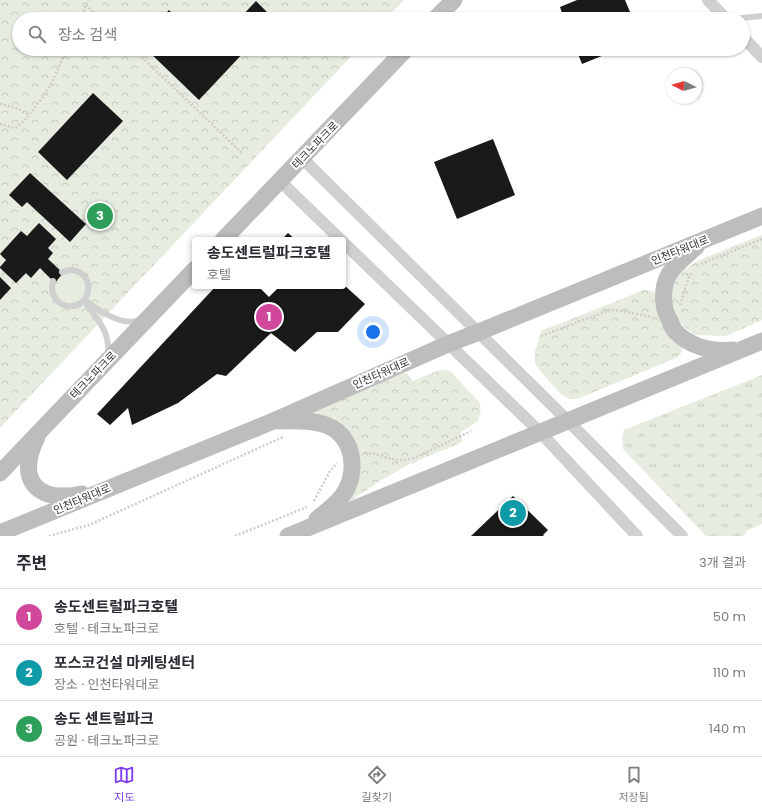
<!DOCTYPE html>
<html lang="ko">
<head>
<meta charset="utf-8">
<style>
	body { margin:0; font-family:Poppins,"Noto Sans KR",sans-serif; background:#f7f7f7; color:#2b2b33 }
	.compass { position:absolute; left:666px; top:68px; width:36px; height:36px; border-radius:50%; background:#fff; box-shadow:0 1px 3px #0004; rotate:276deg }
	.you { position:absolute; left:373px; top:332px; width:14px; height:14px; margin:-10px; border:3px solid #fff; border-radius:50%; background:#1a73e8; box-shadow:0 0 0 6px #1a73e833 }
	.badge { display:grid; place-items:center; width:26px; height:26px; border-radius:50%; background:#7c3aed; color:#fff; font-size:13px; font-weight:700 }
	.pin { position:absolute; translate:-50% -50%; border:2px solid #fff; box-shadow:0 1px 4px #0006 }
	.popup { position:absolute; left:192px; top:237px; width:154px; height:52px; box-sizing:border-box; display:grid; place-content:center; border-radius:4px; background:#fff; filter:drop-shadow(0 1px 3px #0005); font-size:13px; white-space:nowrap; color:#7c7c81 }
	.popup b { font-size:15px; color:#2b2b33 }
	.popup::after { content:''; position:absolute; left:50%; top:100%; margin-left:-8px; border:8px solid transparent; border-top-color:#fff }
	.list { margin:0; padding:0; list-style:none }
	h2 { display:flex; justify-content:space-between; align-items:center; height:52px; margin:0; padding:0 16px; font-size:17px }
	h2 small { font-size:13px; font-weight:400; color:#7c7c81 }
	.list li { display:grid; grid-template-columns:26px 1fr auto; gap:12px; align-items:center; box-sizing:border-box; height:56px; padding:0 16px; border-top:1px solid #e1e1e2 }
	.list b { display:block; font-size:15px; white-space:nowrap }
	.list p { margin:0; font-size:13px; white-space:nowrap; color:#7c7c81 }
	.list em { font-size:13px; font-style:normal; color:#7c7c81 }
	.icon { flex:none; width:22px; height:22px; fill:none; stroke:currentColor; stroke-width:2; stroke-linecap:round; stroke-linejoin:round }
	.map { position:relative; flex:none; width:762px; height:536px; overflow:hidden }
	.search { position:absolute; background:#fff; box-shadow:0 1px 3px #0004; left:12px; right:12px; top:12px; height:44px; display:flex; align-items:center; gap:10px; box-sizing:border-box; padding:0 14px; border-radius:22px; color:#7c7c81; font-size:15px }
	.sheet { height:220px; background:#fff }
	nav { display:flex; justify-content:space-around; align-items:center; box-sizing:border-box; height:56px; border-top:1px solid #e1e1e2; background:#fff; font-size:11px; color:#7c7c81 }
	nav a { display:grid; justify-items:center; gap:2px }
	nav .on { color:#7c3aed }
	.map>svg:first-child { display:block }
	.grass { fill:url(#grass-tufts) }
	.park { fill:url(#park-crowns) }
	.garden { fill:#e6ecdf }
	.building { fill:#1a1a1a }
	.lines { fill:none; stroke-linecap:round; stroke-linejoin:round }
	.path { stroke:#cdcdcd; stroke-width:2.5; stroke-dasharray:2 2; stroke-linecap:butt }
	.lane { stroke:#d0d0d0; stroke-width:6 }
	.street { stroke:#d0d0d0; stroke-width:12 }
	.secondary { stroke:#bdbdbd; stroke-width:17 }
	.labels { text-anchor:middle; stroke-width:4; stroke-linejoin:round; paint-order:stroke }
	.street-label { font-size:11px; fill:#333; stroke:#fff }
</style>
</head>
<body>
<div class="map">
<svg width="762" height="536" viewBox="0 0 762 536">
	<defs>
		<pattern id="grass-tufts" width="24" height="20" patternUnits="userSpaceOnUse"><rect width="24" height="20" fill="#e6ecdf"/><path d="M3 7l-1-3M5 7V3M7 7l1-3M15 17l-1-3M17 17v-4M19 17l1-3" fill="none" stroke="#c6cbc0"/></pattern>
		<pattern id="park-crowns" width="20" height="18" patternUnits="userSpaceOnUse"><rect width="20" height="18" fill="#e6ecdf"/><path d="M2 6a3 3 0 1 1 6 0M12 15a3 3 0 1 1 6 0" fill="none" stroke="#c6cbc0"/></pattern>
	</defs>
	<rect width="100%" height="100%" fill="#fff"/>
	<!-- grass -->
	<path class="grass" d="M762,375v149l-14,6 -5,6h-37l-83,-87 -1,-11 2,-8z"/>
	<!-- park -->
	<path class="park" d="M0,0h404l-18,19h-367v30h339l-358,379z
		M762,235v85l-36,16 -31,-1 -18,-14 -6,-17 2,-22 11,-12 13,-9z
		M642,290h6l7,2 2,9 23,42c4,8 2,11 -6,16l-97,40h-7l-9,-5 -13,-14 -13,-16v-12l6,-21 88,-35z
		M442,370h5l4,2 28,30c3,6 1,13 -1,19l-17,11c-1,3 1,5 1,9l-2,2 -52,22 -28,16 -36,24 14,-24 2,-10 -1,-15 -4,-13 -4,-9 -6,-7 -41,-13 97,-40 6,-1 5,7 1,1 21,-9z"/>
	<!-- garden -->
	<path class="garden" d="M57 288a14 14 0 1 1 28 0a14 14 0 1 1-28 0Z"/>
	<!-- building -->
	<path class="building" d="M577,0h48l8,19h-69l-4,-12z
		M256,1l14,14 -4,4h-27z
		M169,10l9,9h-18z
		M227,13l6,6h-11z
		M146,49h101l-48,51z
		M576,49h43l-37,15z
		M93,93l30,28 -56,59 -29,-28z
		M493,139l22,56 -58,24 -23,-57z
		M30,173l56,51 -16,18 -43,-40 -5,5 -13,-12z
		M39,223l17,16 -8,9 5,5 -5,6 15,14 -8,10 -15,-15 -9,10 -5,-5 -10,10 -16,-15v-1l6,-7 -6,-6 21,-23 6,5z
		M288,233l8,7h-15z
		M0,277l11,11 -11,12z
		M343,284l22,20 -27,28h-21l-22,20 -24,-19 -45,43 -9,-2 -39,29 -46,22 -4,-17 -18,17 -13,-11 119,-128h127z
		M513,496l35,34 -5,5 1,1h-73z"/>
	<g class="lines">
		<!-- path -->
		<path class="path" d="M86,5l15,14
			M80,19l8,-19
			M133,49l110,105
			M0,104l19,5 10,6
			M0,124l14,4 3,-1 9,-8 17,-22 9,-15 15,-33
			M701,264l61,-25
			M680,305l9,-28 3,-5
			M541,336l69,-26h5l37,7
			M365,453c13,0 24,7 36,7 4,1 8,-1 13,-2l57,-27
			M314,501l16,-30 7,-8
			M49,536l40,-11 194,-88
			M235,536l72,-29"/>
		<!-- lane -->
		<path class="lane" d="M733,19l29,-3
			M53,281c-7,29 32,34 35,10 1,-7 -1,-13 -6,-17 -6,-5 -13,-5 -20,-2
			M84,300c14,10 38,27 56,20
			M87,305c12,16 23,28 21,49"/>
		<!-- street -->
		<path class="street" d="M708,0l18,19
			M743,37l19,20
			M302,158l266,263 114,115
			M280,181l61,59
			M343,242l197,190 97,104"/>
		<!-- secondary -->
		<path class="secondary" d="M435,19l19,-19
			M223,240l183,-191
			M696,247c-10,9 -22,18 -28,29 -5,10 -5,18 -4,27 0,7 3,12 6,18 1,3 3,8 6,11 15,15 36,20 57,18
			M279,421c30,-1 64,-2 72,34 2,11 1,23 -4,33 -6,13 -19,22 -30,31
			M37,437c-21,43 -1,66 45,57
			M0,473l195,-204
			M0,533l271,-111 177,-78 31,-12 283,-116
			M288,536l474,-195"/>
	</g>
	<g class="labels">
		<!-- street labels -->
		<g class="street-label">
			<text transform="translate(315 145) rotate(-46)" y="4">테크노파크로</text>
			<text transform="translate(680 250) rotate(-22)" y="4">인천타워대로</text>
			<text transform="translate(381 373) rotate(-24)" y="4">인천타워대로</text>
			<text transform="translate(93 375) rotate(-46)" y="4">테크노파크로</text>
			<text transform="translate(82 499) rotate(-23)" y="4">인천타워대로</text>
		</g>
	</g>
</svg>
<svg class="compass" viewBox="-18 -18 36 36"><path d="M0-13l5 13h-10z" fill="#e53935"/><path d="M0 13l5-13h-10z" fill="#7c7c81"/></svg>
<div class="you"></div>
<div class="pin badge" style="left:269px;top:317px;background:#d1479c">1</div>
<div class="popup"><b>송도센트럴파크호텔</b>호텔</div>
<div class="pin badge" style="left:513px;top:513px;background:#0f9aa8">2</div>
<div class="pin badge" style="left:100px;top:216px;background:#2e9e5b">3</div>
<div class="search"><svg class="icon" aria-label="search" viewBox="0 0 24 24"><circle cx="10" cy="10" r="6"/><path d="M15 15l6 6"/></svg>장소 검색</div>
</div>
<section class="sheet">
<h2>주변<small>3개 결과</small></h2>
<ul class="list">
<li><span class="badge" style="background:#d1479c">1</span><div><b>송도센트럴파크호텔</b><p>호텔 · 테크노파크로</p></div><em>50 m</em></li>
<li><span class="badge" style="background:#0f9aa8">2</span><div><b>포스코건설 마케팅센터</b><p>장소 · 인천타워대로</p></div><em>110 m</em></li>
<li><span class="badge" style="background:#2e9e5b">3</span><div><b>송도 센트럴파크</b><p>공원 · 테크노파크로</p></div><em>140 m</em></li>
</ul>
</section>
<nav>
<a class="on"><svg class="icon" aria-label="map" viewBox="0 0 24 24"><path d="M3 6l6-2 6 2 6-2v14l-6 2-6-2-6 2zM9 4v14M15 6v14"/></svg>지도</a>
<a><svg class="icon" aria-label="directions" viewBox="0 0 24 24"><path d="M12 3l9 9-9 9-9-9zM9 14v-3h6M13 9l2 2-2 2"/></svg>길찾기</a>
<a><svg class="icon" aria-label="saved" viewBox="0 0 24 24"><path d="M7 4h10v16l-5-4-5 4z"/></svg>저장됨</a>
</nav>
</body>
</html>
